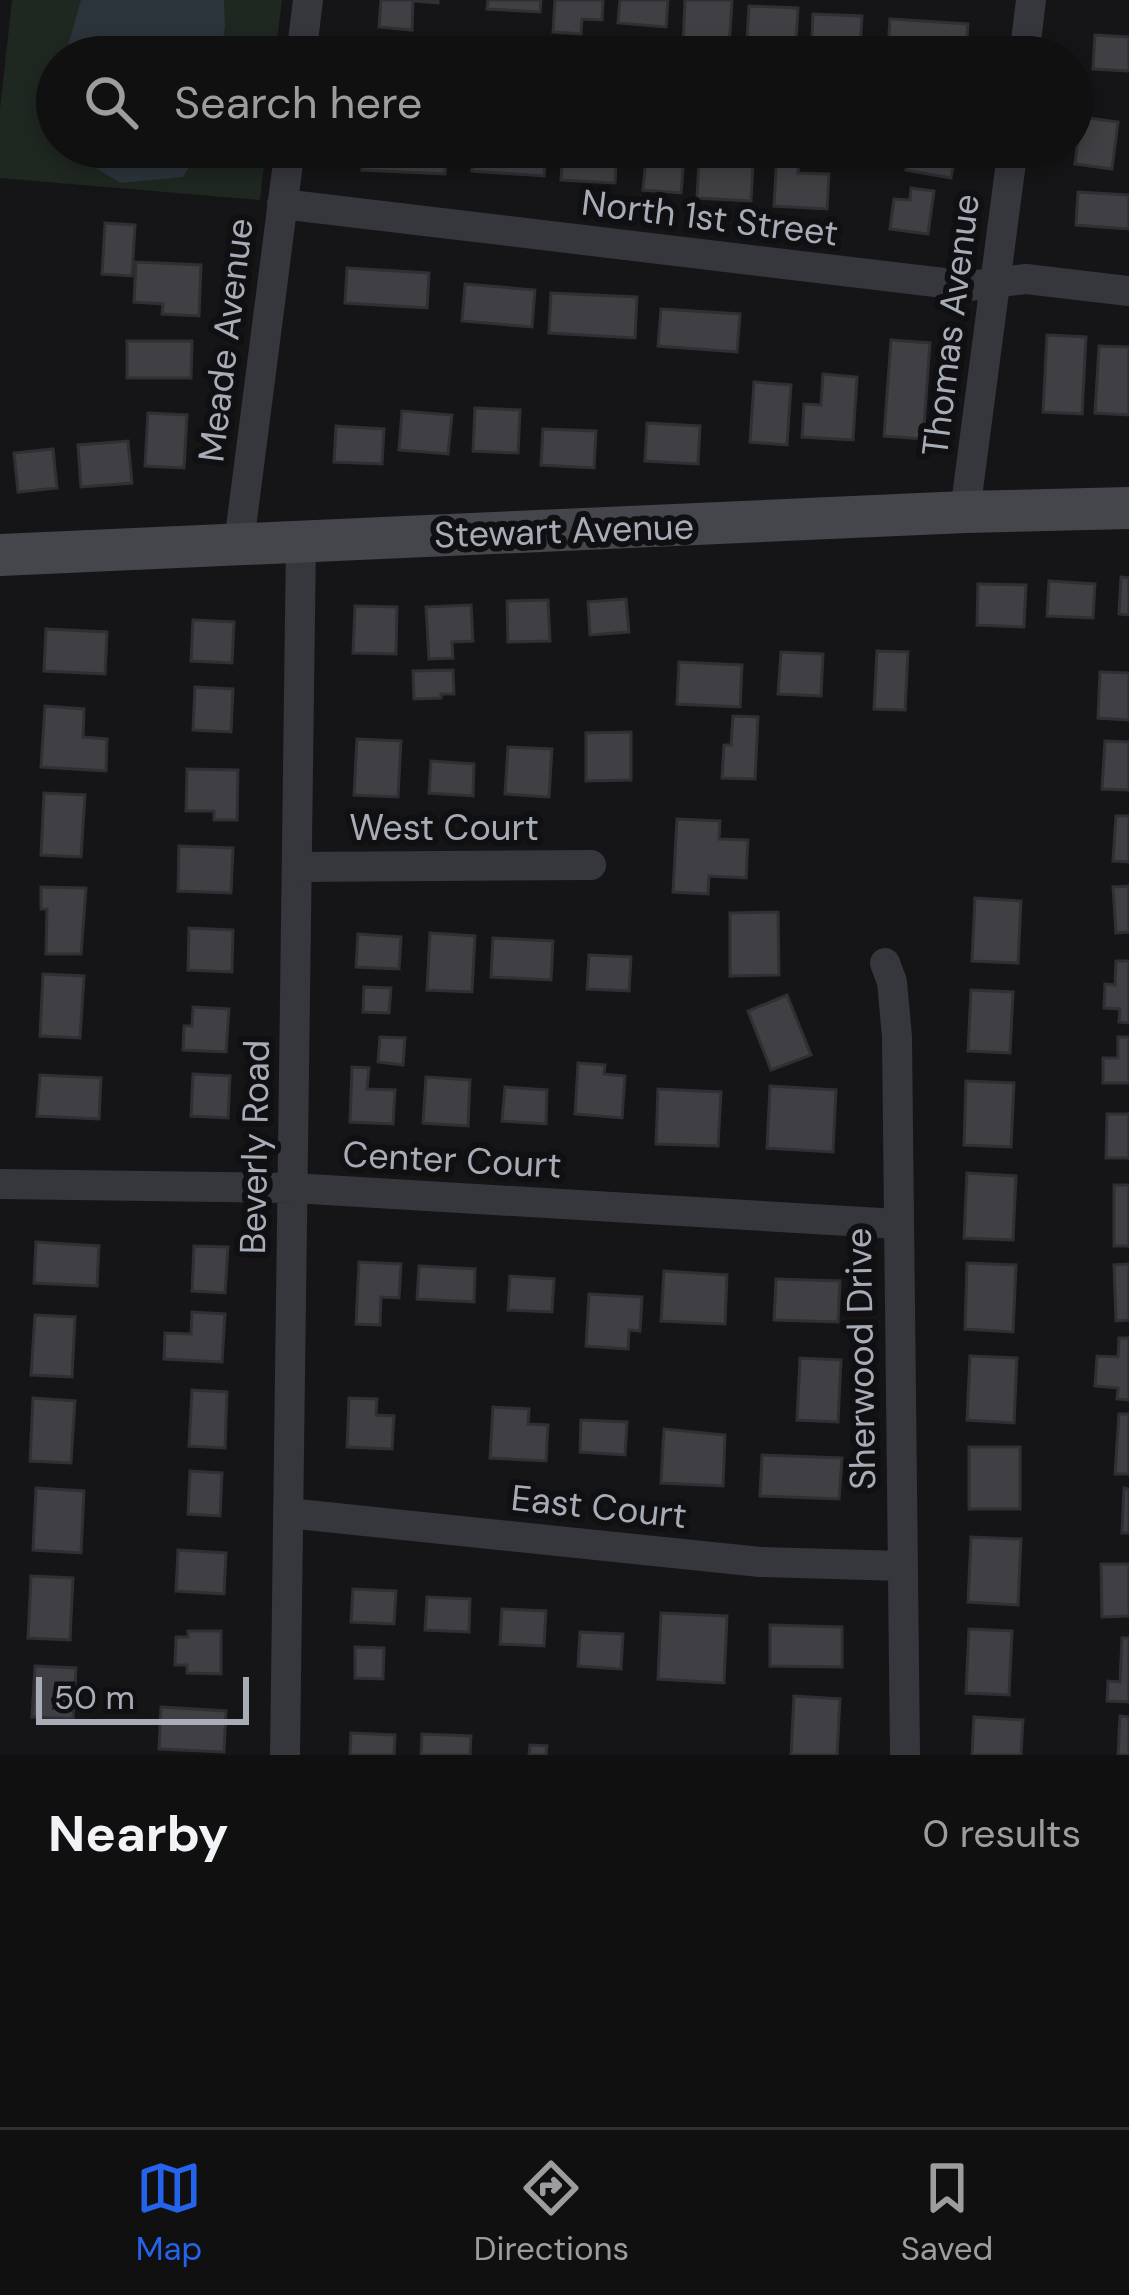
<!DOCTYPE html>
<html lang="en">
<head>
<meta charset="utf-8">
<style>
	body { margin:0; font-family:"DM Sans",sans-serif; background:#1e1e1f; color:#f1f3f6 }
	.scale { position:absolute; left:36px; bottom:30px; width:213px; box-sizing:border-box; padding-left:12px; border:6px solid #a7acb7; border-top:0; font-size:33px; line-height:42px; white-space:nowrap; color:#a7acb7; -webkit-text-stroke:9px #101012; paint-order:stroke }
	.list { margin:0; padding:0; list-style:none }
	h2 { display:flex; justify-content:space-between; align-items:center; height:156px; margin:0; padding:0 48px; font-size:51px }
	h2 small { font-size:39px; font-weight:400; color:#9c9d9f }
	.icon { flex:none; width:66px; height:66px; fill:none; stroke:currentColor; stroke-width:2; stroke-linecap:round; stroke-linejoin:round }
	.map { position:relative; flex:none; width:1129px; height:1755px; overflow:hidden }
	.search { position:absolute; background:#101011; box-shadow:0 6px 18px #0003; left:36px; right:36px; top:36px; height:132px; display:flex; align-items:center; gap:30px; box-sizing:border-box; padding:0 42px; border-radius:66px; color:#9c9d9f; font-size:45px }
	.sheet { height:372px; background:#101011 }
	nav { display:flex; justify-content:space-around; align-items:center; box-sizing:border-box; height:168px; border-top:3px solid #303031; background:#101011; font-size:33px; color:#9c9d9f }
	nav a { display:grid; justify-items:center; gap:6px }
	nav .on { color:#2563eb }
	.map>svg:first-child { display:block }
	.green { fill:#1f2721 }
	.water { fill:#2c343b }
	.building { fill:#404044; stroke:#302f33; stroke-width:3 }
	.lines { fill:none; stroke-linecap:round; stroke-linejoin:round }
	.minor { stroke:#36373c; stroke-width:30 }
	.secondary { stroke:#44464c; stroke-width:42 }
	.labels { text-anchor:middle; stroke-width:12; stroke-linejoin:round; paint-order:stroke }
	.street-label { font-size:36px; fill:#a7acb7; stroke:#101012 }
</style>
</head>
<body>
<div class="map">
<svg width="1129" height="1755" viewBox="0 0 1129 1755">
	<rect width="100%" height="100%" fill="#151517"/>
	<!-- green -->
	<path class="green" d="M12,0h270l-7,57h-218v90h209l-6,53 -260,-22v-69z"/>
	<!-- water -->
	<path class="water" d="M81,0h143l1,26 -5,31h-155z
		M72,147h129l-18,30 -62,6 -43,-25z"/>
	<!-- building -->
	<path class="building" d="M381,0h57v3l-25,-2 -1,29 -33,-3z
		M488,0h53l-1,12 -53,-3z
		M555,0h48l-1,20 -20,-1 -1,15 -28,-2z
		M620,0h48l-2,27 -48,-4z
		M685,0h47l-3,47 -46,-2z
		M749,6l49,2 -2,34 -49,-2z
		M813,14l49,2 -2,33 -30,-2 -1,10h-18z
		M890,19l78,5 -2,30 -78,-6z
		M1095,35l34,2v34l-36,-2z
		M1081,117l37,5 -6,47 -37,-5z
		M364,147h83l-2,27 -83,-4z
		M473,147h73l-2,29 -72,-5z
		M563,147l54,1 -2,35 -54,-3z
		M647,147h38l-4,46 -38,-3z
		M734,147h20l-3,54 -54,-3 2,-36 34,2z
		M910,147h47l-6,31 -45,-8z
		M777,152l22,1 -1,20 31,1 -2,35 -53,-3z
		M911,188l23,3 -6,43 -38,-5 4,-30 16,1z
		M1078,192l51,3v34l-53,-4z
		M105,223l30,2 -3,51 -30,-2z
		M136,262l65,3 -2,51 -37,-2 1,-10 -29,-2z
		M347,268l82,5 -2,35 -82,-5z
		M465,284l70,6 -3,37 -70,-6z
		M551,293l86,4 -2,41 -86,-5z
		M661,309l79,5 -3,38 -79,-6z
		M1047,335l39,2 -4,77 -39,-2z
		M891,340l39,3 -7,96 -39,-3z
		M127,341h65l-1,37h-64z
		M1099,346l30,1v68l-34,-2z
		M823,374l34,3 -4,63 -51,-3 2,-33 17,1z
		M754,382l37,3 -4,60 -37,-3z
		M475,408l45,2 -2,43 -45,-2z
		M402,411l50,4 -4,39 -49,-4z
		M148,413l39,2 -3,53 -39,-2z
		M647,423l53,3 -2,38 -53,-3z
		M336,426l48,3 -2,35 -48,-2z
		M543,429l53,2 -2,37 -53,-3z
		M128,441l4,42 -51,4 -3,-42z
		M53,449l4,39 -39,4 -4,-39z
		M1121,577l8,1v37l-10,-1z
		M1049,581l46,3 -2,34 -46,-2z
		M978,584l48,1 -2,42 -47,-2z
		M626,599l3,33 -39,3 -2,-33z
		M548,600l2,41 -42,1 -1,-41z
		M471,605l2,36 -21,1 1,16 -24,1 -3,-52z
		M355,606l42,1 -1,47 -43,-1z
		M193,620l41,2 -2,41 -41,-2z
		M46,629l61,3 -2,42 -61,-3z
		M877,651l31,1 -3,58 -31,-1z
		M781,652l42,2 -2,42 -43,-2z
		M679,662l63,3 -2,42 -63,-3z
		M453,670l1,24h-13v4l-27,1 -1,-28z
		M1100,672l29,1v47l-31,-2z
		M195,687l38,2 -2,43 -38,-2z
		M45,706l39,3 -1,28 24,2 -1,32 -65,-4z
		M733,716l25,1 -3,62 -33,-1 2,-33h7z
		M631,732v48l-45,1v-48z
		M357,739l44,2 -3,56 -44,-2z
		M1105,741l24,1v48l-27,-1z
		M508,747l44,2 -3,48 -44,-3z
		M431,761l43,3 -1,32 -44,-3z
		M187,769l51,1 -1,50h-23v-9h-28z
		M44,793l41,2 -4,62 -40,-2z
		M1116,816h13v46l-16,-1z
		M677,819l43,2 -1,18 29,1 -2,38 -37,-2 -1,18 -35,-2z
		M179,846l54,2 -2,45 -53,-2z
		M1129,886v46l-13,1 -3,-46z
		M41,887l45,1 -5,66h-35l1,-45h-6z
		M975,898l46,3 -3,62 -46,-2z
		M778,912l1,63 -49,1v-63z
		M189,928l44,2 -1,42 -44,-2z
		M430,933l45,3 -3,56 -45,-2z
		M358,934l43,3 -2,32 -43,-2z
		M493,938l60,3 -2,39 -60,-3z
		M589,955l42,2 -2,34 -42,-2z
		M1116,961h13v62l-10,-1 1,-13 -16,-1 1,-24 10,1z
		M43,974l41,2 -4,62 -40,-2z
		M364,987l27,1 -2,25 -26,-1z
		M971,990l42,2 -3,61 -42,-2z
		M787,995l24,60 -40,15 -23,-59z
		M193,1007l36,2 -3,43 -43,-2 1,-24h8z
		M380,1037l25,1 -2,27 -25,-3z
		M1118,1037h11v46h-26v-25h15z
		M578,1063l27,2 -1,9 21,2 -3,42 -47,-4z
		M352,1067l17,1 -2,21 28,1 -2,34 -43,-2z
		M193,1074l37,2 -2,42 -37,-2z
		M40,1075l61,3 -2,41 -62,-3z
		M426,1077l44,3 -2,46 -45,-3z
		M966,1081l48,2 -3,64 -47,-2z
		M770,1086l66,4 -3,62 -66,-4z
		M505,1087l42,3 -1,34 -44,-3z
		M658,1089l63,3 -3,54 -62,-2z
		M1107,1114h22v44h-23z
		M967,1173l49,3 -3,64 -49,-2z
		M1114,1185h15v61h-15z
		M36,1242l63,4 -2,40 -63,-3z
		M194,1246l34,1 -3,46 -33,-2z
		M359,1262l42,2 -2,34 -18,-1 -1,28 -24,-1z
		M967,1263l49,2 -3,67 -48,-3z
		M1129,1264v56l-13,1 -2,-56z
		M419,1266l56,3 -1,33 -57,-3z
		M664,1271l63,4 -2,49 -64,-3z
		M510,1276l44,3 -2,33 -44,-2z
		M776,1279l64,2 -2,41 -64,-2z
		M589,1294l53,3 -2,34 -11,-1 -1,19 -42,-3z
		M192,1312l33,2 -3,48 -58,-3 1,-26 26,1z
		M35,1315l40,2 -3,60 -41,-2z
		M1119,1338h10v62l-12,-1 1,-11 -23,-2 2,-30 21,1z
		M970,1356l47,2 -3,65 -47,-3z
		M800,1358l41,2 -3,62 -41,-2z
		M192,1390l35,2 -2,56 -36,-2z
		M33,1398l42,3 -4,62 -41,-2z
		M349,1398l28,1 -1,16 18,1 -2,33 -45,-2z
		M493,1407l36,2 -1,15 20,1 -2,36 -56,-3z
		M1119,1414h10v60h-14z
		M581,1420l46,2 -2,33 -45,-3z
		M664,1429l61,6 -2,51 -62,-3z
		M969,1447h51v62h-51z
		M762,1455l80,3 -3,41 -79,-3z
		M190,1471l32,2 -2,43 -32,-2z
		M36,1488l48,3 -3,62 -48,-3z
		M1124,1488l5,1v44h-7z
		M971,1537l50,2 -3,66 -50,-3z
		M178,1550l48,3 -2,41 -48,-3z
		M1101,1564h28v52l-27,1z
		M31,1576l42,2 -3,62 -42,-2z
		M353,1589l43,2 -2,33 -43,-2z
		M427,1597l43,2 -1,33 -44,-2z
		M502,1609l44,2 -2,35 -44,-2z
		M661,1613l66,3 -3,67 -66,-4z
		M770,1625l72,2v40l-72,-1z
		M969,1629l43,2 -3,64 -43,-2z
		M188,1631h33v43l-34,-1v-8h-12l1,-28h12z
		M580,1632l43,2 -2,35 -43,-3z
		M1122,1638h7v64l-22,-1 1,-20 12,1z
		M355,1647l29,1 -1,31 -28,-1z
		M35,1666l41,2 -3,51 -41,-2z
		M794,1696l46,3 -3,56h-46z
		M161,1707l65,4 -2,41 -65,-3z
		M1120,1716l9,1v38h-11z
		M974,1717l49,3 -2,35h-49z
		M351,1733l44,2 -1,20h-44z
		M422,1734l49,2 -1,19h-49z
		M530,1745l17,1 -1,9h-17z"/>
	<g class="lines">
		<!-- minor -->
		<path class="minor" d="M301,57l7,-57
			M1024,57l7,-57
			M282,204l687,82 57,-7 103,12
			M965,512l48,-365
			M239,543l51,-396
			M297,867l294,-2
			M885,963l7,19 5,55 8,718
			M0,1184l293,4 605,36
			M288,1513l472,49 142,4
			M285,1755l16,-1214"/>
		<!-- secondary -->
		<path class="secondary" d="M0,555l965,-43 164,-4"/>
	</g>
	<g class="labels">
		<!-- street labels -->
		<g class="street-label">
			<text transform="translate(710 217) rotate(7)" y="13">North 1st Street</text>
			<text transform="translate(950 325) rotate(-83)" y="13">Thomas Avenue</text>
			<text transform="translate(225 340) rotate(-83)" y="13">Meade Avenue</text>
			<text transform="translate(564 530) rotate(-2)" y="13">Stewart Avenue</text>
			<text x="444" y="840">West Court</text>
			<text transform="translate(254 1147) rotate(-89)" y="13">Beverly Road</text>
			<text transform="translate(452 1159) rotate(3)" y="13">Center Court</text>
			<text transform="translate(860 1359) rotate(-91)" y="13">Sherwood Drive</text>
			<text transform="translate(599 1506) rotate(6)" y="13">East Court</text>
		</g>
	</g>
</svg>
<div class="scale">50 m</div>
<div class="search"><svg class="icon" aria-label="search" viewBox="0 0 24 24"><circle cx="10" cy="10" r="6"/><path d="M15 15l6 6"/></svg>Search here</div>
</div>
<section class="sheet">
<h2>Nearby<small>0 results</small></h2>
<ul class="list">
</ul>
</section>
<nav>
<a class="on"><svg class="icon" aria-label="map" viewBox="0 0 24 24"><path d="M3 6l6-2 6 2 6-2v14l-6 2-6-2-6 2zM9 4v14M15 6v14"/></svg>Map</a>
<a><svg class="icon" aria-label="directions" viewBox="0 0 24 24"><path d="M12 3l9 9-9 9-9-9zM9 14v-3h6M13 9l2 2-2 2"/></svg>Directions</a>
<a><svg class="icon" aria-label="saved" viewBox="0 0 24 24"><path d="M7 4h10v16l-5-4-5 4z"/></svg>Saved</a>
</nav>
</body>
</html>
